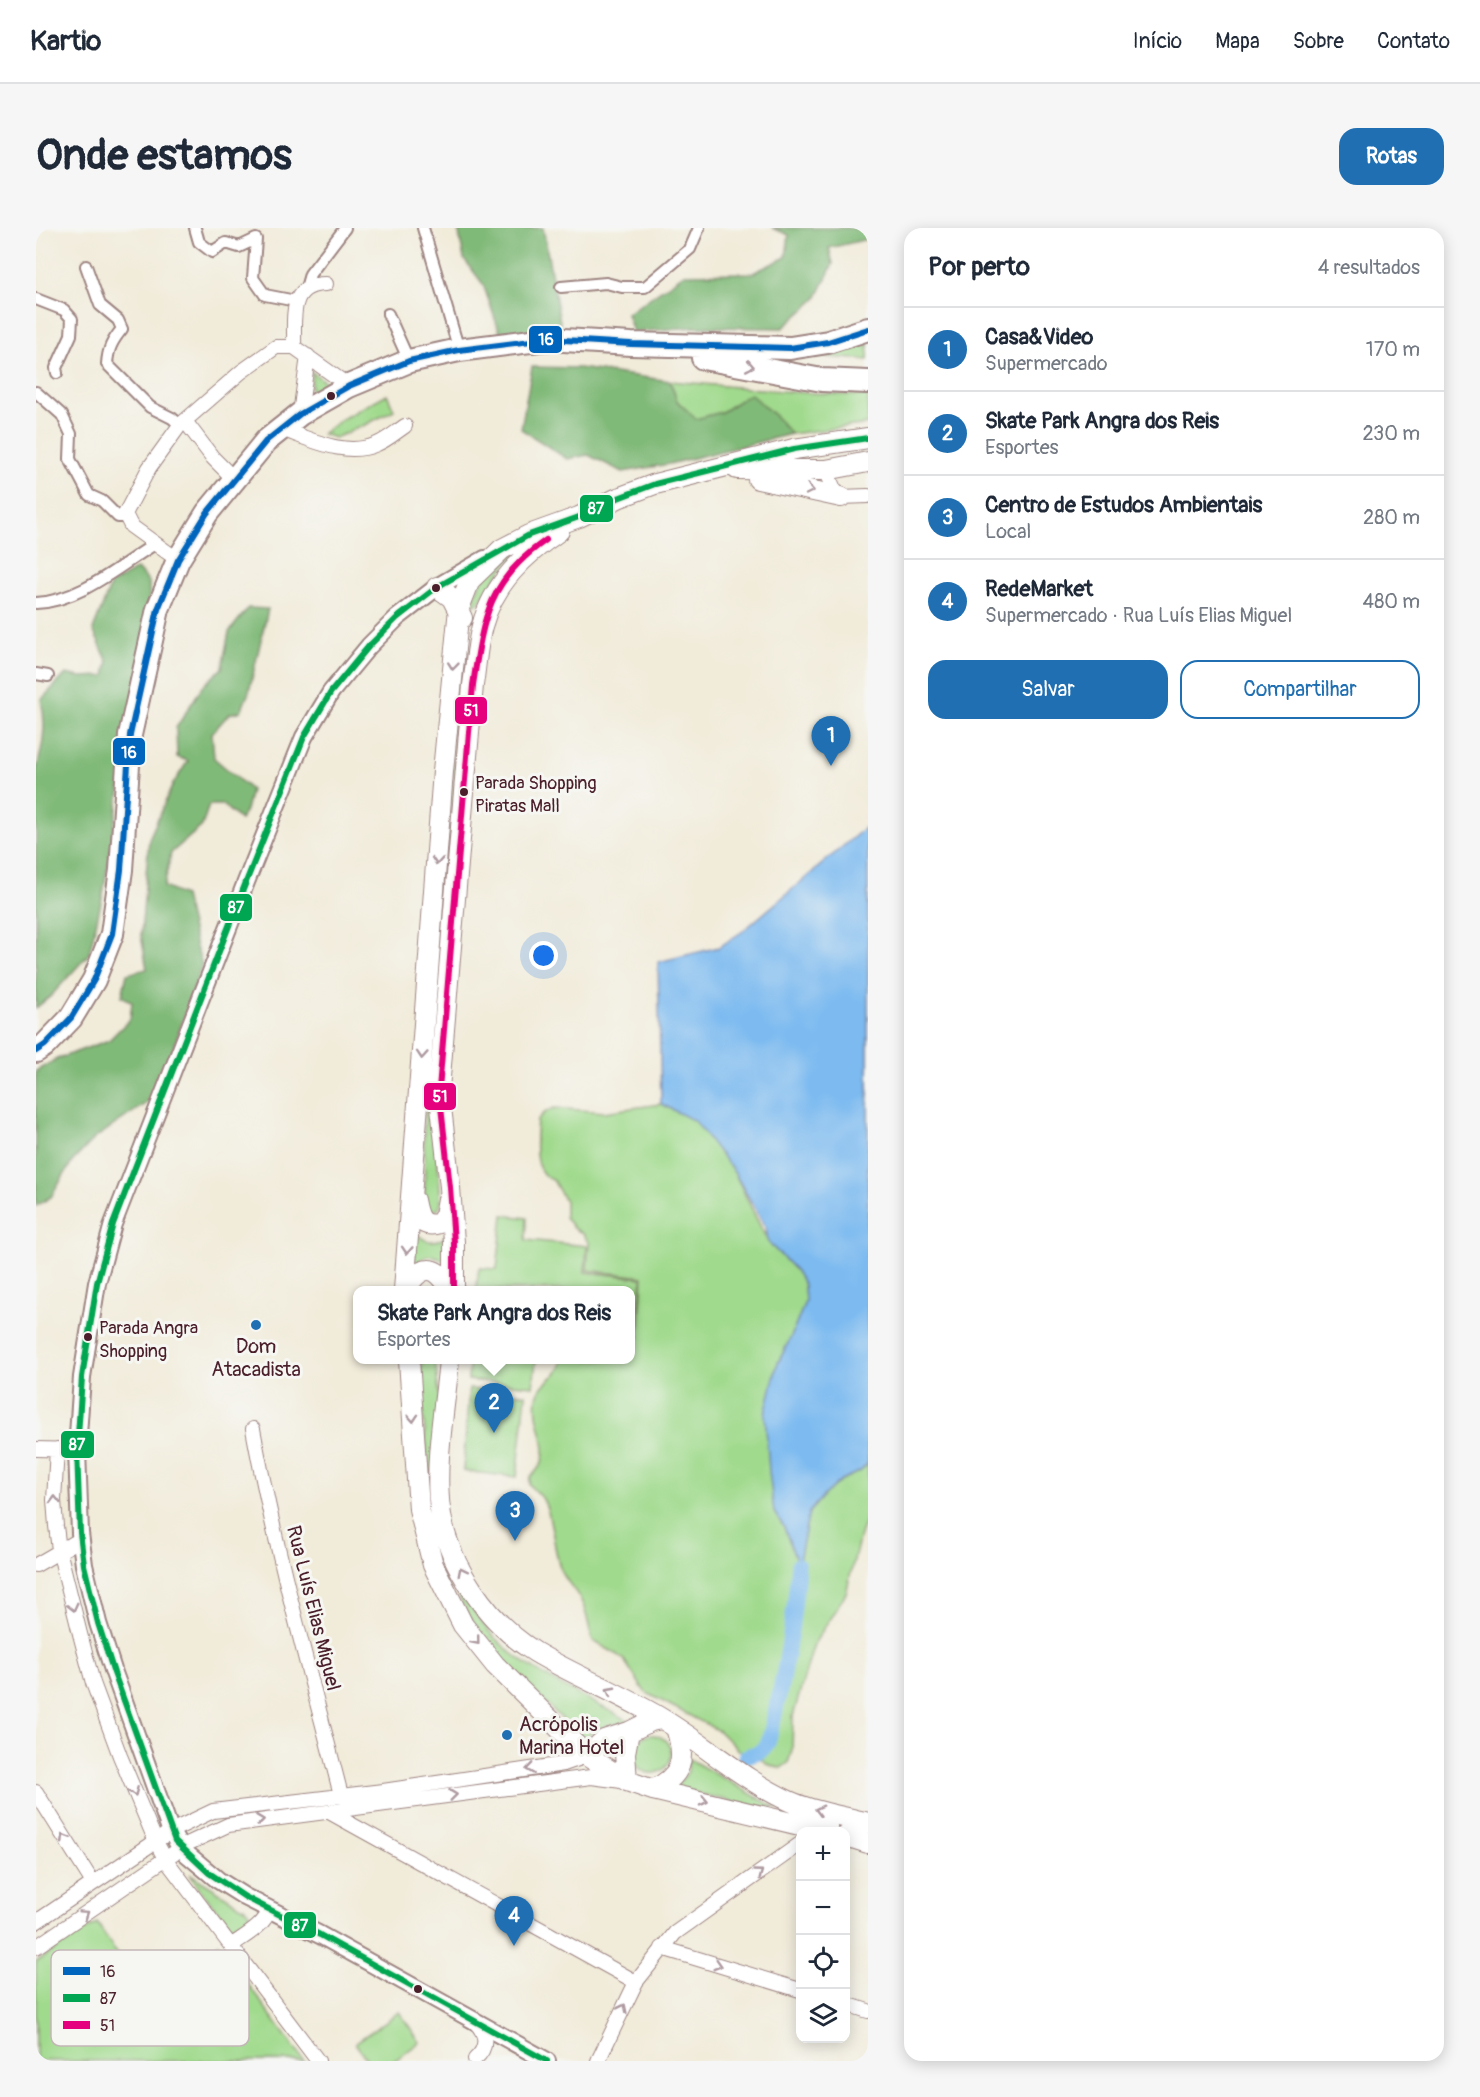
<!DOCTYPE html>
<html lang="pt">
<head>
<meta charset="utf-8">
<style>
	body { margin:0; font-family:Pangolin,sans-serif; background:#f6f6f7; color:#1f2937 }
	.controls { position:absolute; right:18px; bottom:18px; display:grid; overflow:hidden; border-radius:12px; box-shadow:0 3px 15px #0003 }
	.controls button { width:54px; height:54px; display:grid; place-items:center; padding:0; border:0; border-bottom:2px solid #e0e1e3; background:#fff; color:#1f2937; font:30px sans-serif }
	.you { position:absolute; left:508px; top:728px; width:21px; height:21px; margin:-15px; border:4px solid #fff; border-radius:50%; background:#1a73e8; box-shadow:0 0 0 9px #1a73e833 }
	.badge { display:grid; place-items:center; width:39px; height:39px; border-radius:50%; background:#1f6fb2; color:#fff; font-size:20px; font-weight:700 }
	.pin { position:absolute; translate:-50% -50px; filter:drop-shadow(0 2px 3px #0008) }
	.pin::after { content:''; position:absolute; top:32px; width:21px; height:18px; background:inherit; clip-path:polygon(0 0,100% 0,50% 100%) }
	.popup { position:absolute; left:317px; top:1058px; width:282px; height:78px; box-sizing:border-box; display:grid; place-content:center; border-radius:12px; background:#fff; filter:drop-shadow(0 2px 4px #0005); font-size:20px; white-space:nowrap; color:#747a83 }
	.popup b { font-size:22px; color:#1f2937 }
	.popup::after { content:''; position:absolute; left:50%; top:100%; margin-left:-12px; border:12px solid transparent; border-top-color:#fff }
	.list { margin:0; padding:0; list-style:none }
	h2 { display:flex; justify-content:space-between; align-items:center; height:78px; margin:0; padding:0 24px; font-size:26px }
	h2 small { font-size:20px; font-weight:400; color:#747a83 }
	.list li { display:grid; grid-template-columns:39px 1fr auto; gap:18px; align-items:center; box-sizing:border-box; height:84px; padding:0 24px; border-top:2px solid #e0e1e3 }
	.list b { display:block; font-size:22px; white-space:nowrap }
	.list p { margin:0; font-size:20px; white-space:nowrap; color:#747a83 }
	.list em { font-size:20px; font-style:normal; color:#747a83 }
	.actions { display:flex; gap:12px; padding:18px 24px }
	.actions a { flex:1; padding:14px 0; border:2px solid #1f6fb2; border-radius:18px; text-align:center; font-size:21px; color:#1f6fb2 }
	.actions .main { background:#1f6fb2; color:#fff }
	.icon { flex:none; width:33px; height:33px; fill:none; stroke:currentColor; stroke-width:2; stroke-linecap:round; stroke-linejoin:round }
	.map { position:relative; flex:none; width:832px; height:1833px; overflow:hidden; border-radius:18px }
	header { display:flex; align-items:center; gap:36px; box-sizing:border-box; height:84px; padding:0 30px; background:#fff; border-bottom:2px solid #e0e1e3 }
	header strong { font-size:28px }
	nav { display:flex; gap:33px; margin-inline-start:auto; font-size:21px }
	.intro { display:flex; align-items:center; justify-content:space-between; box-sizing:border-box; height:144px; padding:0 36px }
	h1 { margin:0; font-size:42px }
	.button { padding:15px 27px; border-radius:18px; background:#1f6fb2; color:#fff; font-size:21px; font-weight:700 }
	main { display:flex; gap:36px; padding:0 36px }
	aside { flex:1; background:#fff; border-radius:18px; box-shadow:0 3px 15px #0003 }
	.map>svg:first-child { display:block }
	.green { fill:#a0da8d; stroke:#757c5c; stroke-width:1.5 }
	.forest { fill:#80ba78; stroke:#656c52; stroke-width:1.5 }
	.water { fill:#7cbaf0; stroke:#636c8e; stroke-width:1.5 }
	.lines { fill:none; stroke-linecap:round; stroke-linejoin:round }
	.canal { stroke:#7cbaf0; stroke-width:15 }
	.pedestrian-casing { stroke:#9e8582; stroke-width:14 }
	.minor-casing { stroke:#9e8582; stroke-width:16 }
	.tertiary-casing { stroke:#9e8582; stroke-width:20 }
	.secondary-casing { stroke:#9e8582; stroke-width:22 }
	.trunk-casing { stroke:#9e8582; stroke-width:26 }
	.pedestrian { stroke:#fff; stroke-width:10 }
	.minor { stroke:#fff; stroke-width:14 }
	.tertiary { stroke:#fff; stroke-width:16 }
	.secondary { stroke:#fff; stroke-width:20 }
	.trunk { stroke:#fff; stroke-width:22 }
	.bus-1-casing { stroke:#f6f6f2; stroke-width:10 }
	.bus-2-casing { stroke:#f6f6f2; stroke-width:10 }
	.bus-3-casing { stroke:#f6f6f2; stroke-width:10 }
	.bus-1 { stroke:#0065bd; stroke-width:6 }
	.bus-2 { stroke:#00a651; stroke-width:6 }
	.bus-3 { stroke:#e5007d; stroke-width:6 }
	.oneway { stroke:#ae9aa0 }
	.bus-dot { fill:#4a1f2b; stroke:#f6f6f2; stroke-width:2 }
	.poi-dot { fill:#1f6fb2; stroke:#f6f6f2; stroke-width:2 }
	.labels { text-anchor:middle; stroke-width:6; stroke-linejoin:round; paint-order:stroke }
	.bus-label { font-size:18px; fill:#4a1f2b; stroke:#f6f6f2; text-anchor:start }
	.poi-label { font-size:20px; fill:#4a1f2b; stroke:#f6f6f2 }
	.street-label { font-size:20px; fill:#4a1f2b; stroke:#f6f6f2 }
	.key { fill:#f6f6f2; stroke:#c2b6b6; stroke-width:1.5 }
	.key-label { font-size:16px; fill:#4a1f2b }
	.line-badge { stroke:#f6f6f2; stroke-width:2 }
	.badge-label { font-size:16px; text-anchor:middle; font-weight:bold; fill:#fff }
</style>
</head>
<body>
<header>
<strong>Kartio</strong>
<nav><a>Início</a><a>Mapa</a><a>Sobre</a><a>Contato</a></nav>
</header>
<div class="intro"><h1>Onde estamos</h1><a class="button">Rotas</a></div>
<main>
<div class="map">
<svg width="832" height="1833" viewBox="0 0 832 1833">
	<rect width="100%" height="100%" fill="#f6f6f2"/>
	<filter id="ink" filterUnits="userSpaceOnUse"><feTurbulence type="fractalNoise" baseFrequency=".0167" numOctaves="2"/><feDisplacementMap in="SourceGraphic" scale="12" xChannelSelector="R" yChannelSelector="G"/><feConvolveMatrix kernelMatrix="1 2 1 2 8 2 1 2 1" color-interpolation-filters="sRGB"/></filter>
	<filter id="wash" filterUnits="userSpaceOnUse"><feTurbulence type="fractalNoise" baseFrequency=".008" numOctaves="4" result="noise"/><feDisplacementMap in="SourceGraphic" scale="24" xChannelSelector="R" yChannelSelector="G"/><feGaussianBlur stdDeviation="1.35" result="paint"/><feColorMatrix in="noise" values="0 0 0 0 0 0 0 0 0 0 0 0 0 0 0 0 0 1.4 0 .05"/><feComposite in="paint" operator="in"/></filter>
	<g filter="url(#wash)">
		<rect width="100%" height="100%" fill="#f1ebd9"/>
		<!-- green -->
		<path class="green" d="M832,116v16l-56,-4z
			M276,144l20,15 -22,14z
			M634,153l123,11 75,4v28l-77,10 -15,-17 -26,-23 -28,18 -26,7 -19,-18z
			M351,166l7,16 -27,14 -32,14 -13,-4 22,-16z
			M495,314l-25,22 -28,39 -4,1c1,-30 35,-49 57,-62z
			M422,487l4,20 -27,387 6,81 -3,6 -5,2 -6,-3 -2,-5 -1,-81z
			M625,876l34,16 39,52 34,70 28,29 8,14 1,17 -13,33 -15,30 -3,147 10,15 14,37 11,-52 15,-17 17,-15 20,-9 7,-8v53l-7,15 -15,62 -32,51 -21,72 -1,34 -4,13 -7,5c-10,-1 -18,-4 -23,-14l-9,1 -11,-5 -19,-19 -74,-39 -21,-32 -11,-8 -20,-11c-4,-11 -5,-24 -10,-36 -5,-13 -17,-23 -22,-35 -8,-21 -8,-51 -17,-69 -4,-8 -11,-10 -15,-17l1,-7c30,-23 2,-49 7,-79 4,-19 21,-18 26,-38h67l1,-24 8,1 4,-60 -56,-7 2,-27 -6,-9 -10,-6 -8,-11v-16l-12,-21c-23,-7 -17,-41 -16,-60l7,-7 10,-5 50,4z
			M467,987l24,3 -1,22 61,6 -2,26 57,6 -5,57h-6l-1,-45h-154l3,-22 18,1z
			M412,1004l-3,30c-11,-10 -22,-7 -31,4l2,-33c9,9 15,10 27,6z
			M387,1132h12l4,35 -7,119 -12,-138z
			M434,1132h66l-3,26 -65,-6z
			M433,1161l57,5 -9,83 -54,-6z
			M410,1332c13,27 28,56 49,78 37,37 90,59 136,84l-24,3 -24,13c-40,-37 -85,-76 -114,-122 -11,-18 -17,-36 -23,-56z
			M597 1526a19 19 0 1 1 38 0a19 19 0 1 1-38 0Z
			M653,1531l87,49h-17l-84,-20 13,-16z
			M154,1646l55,34 6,6 -14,19 -36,-42z
			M61,1695l37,56 23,5 61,-41 86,118h-268v-99z
			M363,1784l21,30 -26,19h-26l-13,-18z"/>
		<!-- forest -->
		<path class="forest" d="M422,0h85l19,105h-62l-17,-49 -19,-25z
			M736,0h96v11l-39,9 4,16 -17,35 -33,29 -88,-1 -62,5 -6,-18 57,-40 69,-1 33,-16 3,-22z
			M496,139l47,1 91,13 7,20 19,18 26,-7 28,-18 26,23 15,17 -122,30 -46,8 -35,-17 -21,4 -46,-30z
			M101,341l12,13 1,28 -47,284 -14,60 -38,42 -15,12v-237c7,-24 11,-47 5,-71l25,-26 15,3 24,-1 3,-14 -15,-32 18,-46z
			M212,380l20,1 -19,83 -8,19 -12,3 -17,19 2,25 37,32 -5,20 -6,10 -17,-15h-14l-7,21 -31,27 -7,34 20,9 12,51 6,17 -44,131 -64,44 -22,23 -21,35 -15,9v-135l21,-12 52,-19 21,-21 2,-17 -10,-6 5,-22 20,-5 -6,-34 8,-96 24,-55 15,-23 -11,-4 -1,-29 26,-41 20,-19 7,-36z"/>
		<!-- water -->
		<path class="water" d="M832,597v638l-7,8 -20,9 -17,15 -15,17 -11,53 -14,-38 -10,-15 -5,-41 -4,-57 12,-49 15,-30 13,-33 -1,-17 -8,-14 -28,-29 -2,-14 -32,-56 -39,-51 -34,-17 -3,-142 61,-15 24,-16z"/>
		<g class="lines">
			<!-- canal -->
			<path class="canal" d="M709,1529c12,-6 14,-1 23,-14 15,-59 26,-117 30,-178"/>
		</g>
	</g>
	<g filter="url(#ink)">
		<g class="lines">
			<!-- pedestrian casing -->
			<g class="pedestrian-casing">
				<path id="pedestrian" d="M159,0l4,14 13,10 14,-9 13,4 17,-8 -3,39 12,17 31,6
					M387,0l36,122
					M50,38l14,39 18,15 4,9c-10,12 -14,20 -15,35l43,43 22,11 8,7
					M525,59l45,-4 16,4h23l45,-38 9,-21
					M270,60l4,-14 35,-46
					M0,71l28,11 8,9 -1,16 -15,33 1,5
					M352,86l21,47
					M0,164l26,23 9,19 -1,25 19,36 13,6 16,16h4l3,-5
					M0,375c44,-2 83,-37 119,-59
					M0,446l12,2"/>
			</g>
			<!-- minor casing -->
			<g class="minor-casing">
				<path id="minor" d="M258,119c1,-28 -7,-63 32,-63
					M264,186l8,-58
					M149,193l28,37 21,21
					M245,201c29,10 65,29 96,15 10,-4 19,-12 28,-18
					M790,242l8,19 7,8 27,-1
					M142,332l-47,-34 -6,-12 24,-46 31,-43 61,-53 35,-25h18l55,39
					M217,1201c23,124 57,245 88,366
					M0,1221l41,1
					M21,1221l-3,51 2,26 3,24 21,84 13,49 27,73 36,86 10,18 152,201
					M0,1337l45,-26
					M0,1564l57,91
					M293,1584l307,170
					M0,1694l135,-91 42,-20 170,-20 181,-27 23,-8
					M196,1717c14,-10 32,-19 38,-36
					M0,1719l151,-103 41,-19 363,-48 31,4
					M626,1720l138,42
					M810,1776l22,7
					M439,1831c13,-11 12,-25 0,-37
					M562,1833l38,-79 39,-49 125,-89"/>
			</g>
			<!-- tertiary casing -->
			<g class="tertiary-casing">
				<path id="tertiary" d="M449,331l-48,28 -40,31 -28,28 -38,46 -27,45 -58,145 -133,342 -16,59 -15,94 -5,73 3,83 4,32 14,58 16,50 57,159 10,17 37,31 27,17 75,38 227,126"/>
			</g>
			<!-- secondary casing -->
			<g class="secondary-casing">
				<path id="secondary" d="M701,241l89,1 42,-8
					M722,251l83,18
					M401,359l15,11 10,20
					M378,972c3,16 6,29 26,23l5,-8 3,-16
					M368,1062l39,-519 16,-163 11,-28 32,-31 27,-14 50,-18 39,-19 37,-14 139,-35 74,-11
					M370,1062c13,-26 31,-27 44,0
					M418,1062v-48l-4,-55 -11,-98 34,-404c3,-19 4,-41 9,-59 12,-43 42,-71 77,-95
					M373,1132l10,149 14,56 30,60 32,40 92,91 40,25 26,9 176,42
					M413,1132c-4,46 -15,103 -9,149 7,55 48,114 95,143 42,25 87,42 129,68 41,25 81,61 125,81 24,11 53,15 79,22
					M551,1528l17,-16 25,-8
					M591,1553l-2,-28 4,-21 22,-11 11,-2
					M617,1562c30,-15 33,-31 23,-62
					M810,1608l22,7"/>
			</g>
			<!-- trunk casing -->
			<g class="trunk-casing">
				<path id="trunk" d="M667,130l119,22 46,2
					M0,823l9,-6 26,-27 23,-38 18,-46 9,-64 9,-135 28,-126 20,-49 29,-47 59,-72 34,-27 49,-28 60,-25 50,-11 88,-11 84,5 159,4 38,-6 40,-13"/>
			</g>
			<!-- pedestrian -->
			<use href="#pedestrian" class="pedestrian"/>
			<!-- minor -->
			<use href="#minor" class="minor"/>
			<!-- tertiary -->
			<use href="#tertiary" class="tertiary"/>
			<!-- secondary -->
			<use href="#secondary" class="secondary"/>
			<!-- trunk -->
			<use href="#trunk" class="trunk"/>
			<!-- bus-1 casing -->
			<g class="bus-1-casing">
				<path id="bus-1" d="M0,823l9,-6 26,-27 23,-38 18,-46 9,-64 9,-135 28,-126 20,-49 29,-47 59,-72 34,-27 49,-28 60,-25 50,-11 88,-11 84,5 159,4 38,-6 40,-13"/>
			</g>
			<!-- bus-2 casing -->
			<g class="bus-2-casing">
				<path id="bus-2" d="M511,1833l-227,-126 -75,-38 -36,-24 -34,-32 -61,-168 -16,-50 -14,-58 -4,-32 -3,-83 5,-73 15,-94 16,-59 133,-342 58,-145 27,-45 38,-46 28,-28 40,-31 92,-52 50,-18 39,-19 37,-14 139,-35 74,-11"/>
			</g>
			<!-- bus-3 casing -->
			<g class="bus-3-casing">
				<path id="bus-3" d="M418,1062v-48l-4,-55 -11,-98 34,-404c10,-65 14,-104 73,-145"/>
			</g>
			<!-- bus-1 -->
			<use href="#bus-1" class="bus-1"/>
			<!-- bus-2 -->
			<use href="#bus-2" class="bus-2"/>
			<!-- bus-3 -->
			<use href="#bus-3" class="bus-3"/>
		</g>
		<!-- one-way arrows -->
		<defs><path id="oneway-chevron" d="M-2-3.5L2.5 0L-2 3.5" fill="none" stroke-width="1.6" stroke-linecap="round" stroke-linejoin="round" transform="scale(1.5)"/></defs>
		<g class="oneway">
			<use href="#oneway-chevron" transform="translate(714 138) rotate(11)"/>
			<use href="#oneway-chevron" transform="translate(774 262) rotate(12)"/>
			<use href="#oneway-chevron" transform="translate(417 438) rotate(96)"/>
			<use href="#oneway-chevron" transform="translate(401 633) rotate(94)"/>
			<use href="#oneway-chevron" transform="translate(386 827) rotate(94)"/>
			<use href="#oneway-chevron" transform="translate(371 1022) rotate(94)"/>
			<use href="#oneway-chevron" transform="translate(377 1190) rotate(86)"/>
			<use href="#oneway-chevron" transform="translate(19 1272) rotate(-91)"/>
			<use href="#oneway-chevron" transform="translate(426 1343) rotate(-117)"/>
			<use href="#oneway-chevron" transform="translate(37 1379) rotate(76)"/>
			<use href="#oneway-chevron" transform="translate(440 1413) rotate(51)"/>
			<use href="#oneway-chevron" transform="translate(574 1463) rotate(-152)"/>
			<use href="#oneway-chevron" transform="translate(494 1541) rotate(172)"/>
			<use href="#oneway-chevron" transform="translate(98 1564) rotate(67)"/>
			<use href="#oneway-chevron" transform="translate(417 1567) rotate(-7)"/>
			<use href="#oneway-chevron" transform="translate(668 1573) rotate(13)"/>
			<use href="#oneway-chevron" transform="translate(783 1582) rotate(-165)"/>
			<use href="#oneway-chevron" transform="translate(224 1592) rotate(-7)"/>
			<use href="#oneway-chevron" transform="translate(29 1610) rotate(-122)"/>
			<use href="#oneway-chevron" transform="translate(723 1645) rotate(-36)"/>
			<use href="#oneway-chevron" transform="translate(49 1686) rotate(-34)"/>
			<use href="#oneway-chevron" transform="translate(682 1737) rotate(17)"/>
			<use href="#oneway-chevron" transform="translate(587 1780) rotate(-64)"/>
		</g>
	</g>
	<!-- markers -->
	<g class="bus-dot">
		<circle cx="295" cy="168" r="5"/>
		<circle cx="400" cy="360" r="5"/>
		<circle cx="428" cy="564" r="5"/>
		<circle cx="52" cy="1109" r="5"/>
		<circle cx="382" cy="1761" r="5"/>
	</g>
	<g class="poi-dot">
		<circle cx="220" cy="1097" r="6"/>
		<circle cx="471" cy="1507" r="6"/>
	</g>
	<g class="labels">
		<!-- bus labels -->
		<g class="bus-label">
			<text x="439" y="561">Parada Shopping<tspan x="439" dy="23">Piratas Mall</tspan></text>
			<text x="63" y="1106">Parada Angra<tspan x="63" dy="23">Shopping</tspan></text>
		</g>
		<!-- poi labels -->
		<g class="poi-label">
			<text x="220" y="1125">Dom<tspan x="220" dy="23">Atacadista</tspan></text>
			<text x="483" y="1503" text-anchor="start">Acrópolis<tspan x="483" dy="23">Marina Hotel</tspan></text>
		</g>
		<!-- street labels -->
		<g class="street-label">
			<text transform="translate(278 1380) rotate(76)" y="7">Rua Luís Elias Miguel</text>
		</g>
	</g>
	<!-- legend -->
	<rect x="15" y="1722" width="198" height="96" rx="9" class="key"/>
	<rect x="27" y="1739" width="27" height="8" fill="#0065bd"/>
	<rect x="27" y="1766" width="27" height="8" fill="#00a651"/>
	<rect x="27" y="1793" width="27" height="8" fill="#e5007d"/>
	<g class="key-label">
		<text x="64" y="1749">16</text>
		<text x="64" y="1776">87</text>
		<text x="64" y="1803">51</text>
	</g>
	<g class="line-badge">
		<rect x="492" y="97" width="35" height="29" rx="6" fill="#0065bd"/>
		<rect x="543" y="266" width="35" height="29" rx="6" fill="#00a651"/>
		<rect x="418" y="468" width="34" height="29" rx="6" fill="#e5007d"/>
		<rect x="76" y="509" width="34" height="29" rx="6" fill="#0065bd"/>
		<rect x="183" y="665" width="34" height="29" rx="6" fill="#00a651"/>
		<rect x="387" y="854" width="34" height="29" rx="6" fill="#e5007d"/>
		<rect x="24" y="1202" width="35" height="29" rx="6" fill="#00a651"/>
		<rect x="247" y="1683" width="34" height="28" rx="6" fill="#00a651"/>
	</g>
	<g class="badge-label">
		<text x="510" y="117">16</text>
		<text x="560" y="286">87</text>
		<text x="435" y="488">51</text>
		<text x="93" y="530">16</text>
		<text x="200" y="685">87</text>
		<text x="404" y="874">51</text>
		<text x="41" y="1222">87</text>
		<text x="264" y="1703">87</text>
	</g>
</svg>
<div class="controls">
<button>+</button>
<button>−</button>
<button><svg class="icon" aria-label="locate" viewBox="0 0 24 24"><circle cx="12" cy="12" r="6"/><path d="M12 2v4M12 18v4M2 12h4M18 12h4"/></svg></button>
<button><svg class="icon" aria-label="layers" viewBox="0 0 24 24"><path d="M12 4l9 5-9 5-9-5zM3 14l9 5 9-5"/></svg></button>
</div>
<div class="you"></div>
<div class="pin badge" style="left:795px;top:538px">1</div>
<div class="pin badge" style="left:458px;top:1205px">2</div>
<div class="popup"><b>Skate Park Angra dos Reis</b>Esportes</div>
<div class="pin badge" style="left:479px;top:1313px">3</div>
<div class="pin badge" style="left:478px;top:1718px">4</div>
</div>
<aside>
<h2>Por perto<small>4 resultados</small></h2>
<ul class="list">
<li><span class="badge">1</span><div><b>Casa&amp;Video</b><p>Supermercado</p></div><em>170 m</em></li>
<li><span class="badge">2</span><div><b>Skate Park Angra dos Reis</b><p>Esportes</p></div><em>230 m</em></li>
<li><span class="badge">3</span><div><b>Centro de Estudos Ambientais</b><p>Local</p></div><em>280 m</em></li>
<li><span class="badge">4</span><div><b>RedeMarket</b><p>Supermercado · Rua Luís Elias Miguel</p></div><em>480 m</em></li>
</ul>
<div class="actions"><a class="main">Salvar</a><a>Compartilhar</a></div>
</aside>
</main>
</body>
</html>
